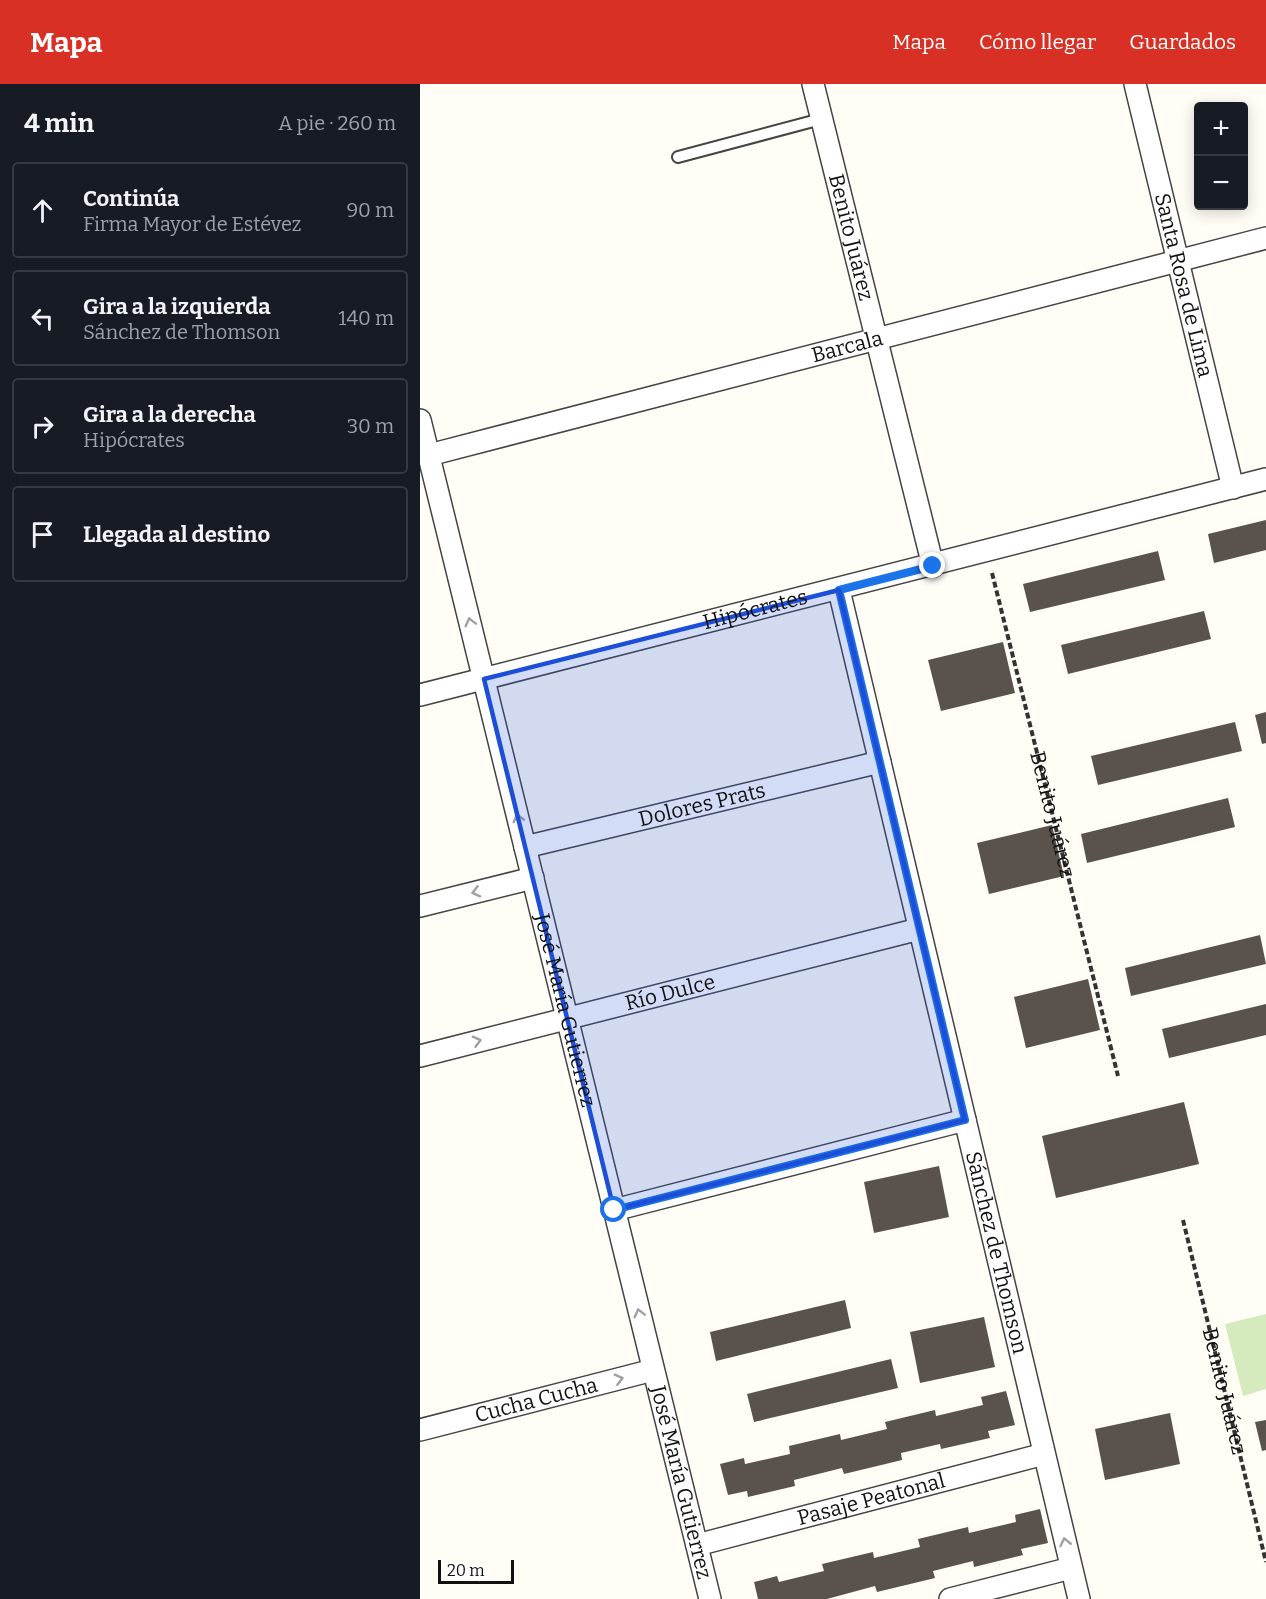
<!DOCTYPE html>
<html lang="es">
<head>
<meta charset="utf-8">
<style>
	body { margin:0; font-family:Bitter,serif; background:#242831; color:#f1f3f6 }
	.controls { position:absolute; right:18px; top:18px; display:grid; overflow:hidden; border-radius:6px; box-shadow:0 3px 15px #0003 }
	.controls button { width:54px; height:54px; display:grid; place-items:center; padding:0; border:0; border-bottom:2px solid #363941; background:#171b24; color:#f1f3f6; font:30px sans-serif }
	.scale { position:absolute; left:18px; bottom:15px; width:76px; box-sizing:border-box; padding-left:6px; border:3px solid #111; border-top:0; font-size:16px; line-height:21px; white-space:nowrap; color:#111; -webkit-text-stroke:4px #fff; paint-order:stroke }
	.stop { position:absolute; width:18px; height:18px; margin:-14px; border:4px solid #1a73e8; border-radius:50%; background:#fff }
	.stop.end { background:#1a73e8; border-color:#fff; box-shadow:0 2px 6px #0008 }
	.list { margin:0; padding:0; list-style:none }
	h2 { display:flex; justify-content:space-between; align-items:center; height:78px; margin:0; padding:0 24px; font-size:26px }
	h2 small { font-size:20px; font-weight:400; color:#9ea1a6 }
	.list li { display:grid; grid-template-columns:39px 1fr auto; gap:18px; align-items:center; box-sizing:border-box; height:96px; margin:0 12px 12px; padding:0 12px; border:2px solid #363941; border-radius:6px }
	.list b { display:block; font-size:22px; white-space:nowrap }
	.list p { margin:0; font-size:20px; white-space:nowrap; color:#9ea1a6 }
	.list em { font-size:20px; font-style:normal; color:#9ea1a6 }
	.icon { flex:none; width:33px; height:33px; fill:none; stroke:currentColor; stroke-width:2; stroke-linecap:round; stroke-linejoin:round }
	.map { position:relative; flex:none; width:846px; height:1515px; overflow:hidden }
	header { display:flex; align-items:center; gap:36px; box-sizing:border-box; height:84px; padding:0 30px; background:#d93025; color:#fff }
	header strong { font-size:28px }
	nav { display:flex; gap:33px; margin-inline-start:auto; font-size:21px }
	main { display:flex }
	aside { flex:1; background:#171b24 }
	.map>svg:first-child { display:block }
	.green { fill:#d5ebbd }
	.building { fill:#5a524d }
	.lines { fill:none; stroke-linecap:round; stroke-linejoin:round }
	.service-casing { stroke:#444; stroke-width:14 }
	.minor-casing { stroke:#444; stroke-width:24 }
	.path { stroke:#333; stroke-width:4; stroke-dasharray:6 3; stroke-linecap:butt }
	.service { stroke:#fff; stroke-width:10 }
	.minor { stroke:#fff; stroke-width:21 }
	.oneway { stroke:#a0a0a0 }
	.route { stroke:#1a73e8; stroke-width:8 }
	.marked { fill:#1d4ed8; fill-opacity:0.2; stroke:#1d4ed8; stroke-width:4.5; stroke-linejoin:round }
	.labels { text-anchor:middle; stroke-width:6; stroke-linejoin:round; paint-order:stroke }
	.street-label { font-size:21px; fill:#111; stroke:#fff }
</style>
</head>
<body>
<header>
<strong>Mapa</strong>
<nav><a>Mapa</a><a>Cómo llegar</a><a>Guardados</a></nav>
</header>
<main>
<aside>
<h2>4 min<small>A pie · 260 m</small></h2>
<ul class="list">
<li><svg class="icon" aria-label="ahead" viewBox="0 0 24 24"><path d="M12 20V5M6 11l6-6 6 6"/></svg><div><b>Continúa</b><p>Firma Mayor de Estévez</p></div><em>90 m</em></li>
<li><svg class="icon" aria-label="left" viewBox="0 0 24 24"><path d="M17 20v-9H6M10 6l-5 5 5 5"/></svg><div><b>Gira a la izquierda</b><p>Sánchez de Thomson</p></div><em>140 m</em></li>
<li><svg class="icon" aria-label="right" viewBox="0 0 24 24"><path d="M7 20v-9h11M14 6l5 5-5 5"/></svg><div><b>Gira a la derecha</b><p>Hipócrates</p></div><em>30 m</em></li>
<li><svg class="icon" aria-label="arrive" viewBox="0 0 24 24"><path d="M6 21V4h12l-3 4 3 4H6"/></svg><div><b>Llegada al destino</b></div></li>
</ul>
</aside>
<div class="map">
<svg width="846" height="1515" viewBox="0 0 846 1515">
	<rect width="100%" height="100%" fill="#fffdf5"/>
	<!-- green -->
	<path class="green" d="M846,1230v75l-23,7 -18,-72z"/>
	<!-- building -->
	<path class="building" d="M846,436v30l-52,13 -6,-29z
		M738,467l7,29 -135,32 -7,-28z
		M784,527l7,28 -143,35 -7,-29z
		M583,558l12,51 -74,18 -13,-51z
		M846,628v31l-4,1 -7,-29z
		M815,638l7,29 -144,34 -7,-29z
		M808,714l7,29 -148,36 -6,-29z
		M632,741l12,51 -75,18 -12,-51z
		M840,851l6,29 -135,32 -6,-28z
		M668,895l12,51 -74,18 -12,-51z
		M846,920v31l-97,23 -7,-29z
		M764,1018l15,62 -143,34 -14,-62z
		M519,1082l10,51 -75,16 -10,-51z
		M425,1216l6,28 -135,33 -6,-29z
		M564,1233l11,50 -75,16 -10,-51z
		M471,1275l7,29 -144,34 -7,-28z
		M586,1307l9,34 -27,6 2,7 -49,11 -1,-5 -39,9 1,7 -58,14 -2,-6 -48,12 1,6 -47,11 -1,-6 -19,4 -8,-31 24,-6 1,6 45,-10 -1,-8 51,-12 1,6 46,-11 -2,-7 50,-12 1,6 47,-11 -2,-8z
		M750,1329l10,51 -75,16 -10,-51z
		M846,1336v30l-4,1 -7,-29z
		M620,1425l8,34 -27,6 2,6 -49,12 -1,-6 -40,10 2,7 -58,14 -2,-6 -48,13h-69l-4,-17 23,-6 2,6 45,-11 -2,-7 51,-12 1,6 46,-11 -2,-8 50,-12 1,6 47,-11 -1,-7z"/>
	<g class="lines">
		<!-- service casing -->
		<g class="service-casing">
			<path id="service" d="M258,73l143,-38"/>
		</g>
		<!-- minor casing -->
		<g class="minor-casing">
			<g id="minor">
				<path id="s3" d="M393,0l120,482"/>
				<path id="s4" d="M715,0l98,404"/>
				<path id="s5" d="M0,336l290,1179"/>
				<path id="s6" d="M9,371l837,-217"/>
				<path id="s7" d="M419,506l240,1009"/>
				<path id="s8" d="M0,611l846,-216"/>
				<path id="s9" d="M105,763l355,-85"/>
				<path d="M0,822l113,-28"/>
				<path id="s10" d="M0,972l499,-127"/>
				<path d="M194,1126l351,-90"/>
				<path id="s11" d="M0,1346l233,-60"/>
				<path id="s12" d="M277,1461l347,-91"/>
				<path d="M530,1515l121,-31"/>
			</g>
		</g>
		<!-- path -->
		<g class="path">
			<path id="s1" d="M572,489l126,503"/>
			<path id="s2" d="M763,1136l83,342"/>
		</g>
		<!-- service -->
		<use href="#service" class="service"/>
		<!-- minor -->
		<use href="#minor" class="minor"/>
	</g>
	<!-- one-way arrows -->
	<defs><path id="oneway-chevron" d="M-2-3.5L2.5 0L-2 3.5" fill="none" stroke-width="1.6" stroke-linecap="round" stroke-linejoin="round" transform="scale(1.5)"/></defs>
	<g class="oneway">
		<use href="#oneway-chevron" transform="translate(50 538) rotate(-104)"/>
		<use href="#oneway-chevron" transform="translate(98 734) rotate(-104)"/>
		<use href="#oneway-chevron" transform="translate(56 808) rotate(166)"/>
		<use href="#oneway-chevron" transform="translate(57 957) rotate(-15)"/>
		<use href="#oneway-chevron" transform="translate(219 1229) rotate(-104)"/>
		<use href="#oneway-chevron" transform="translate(199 1295) rotate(-14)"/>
		<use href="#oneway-chevron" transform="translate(645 1458) rotate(-103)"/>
	</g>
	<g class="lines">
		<!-- route -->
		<path class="route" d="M194,1126l351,-90 -126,-530 94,-24"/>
	</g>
	<!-- marked area -->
	<path class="marked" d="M419,506l126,530 -351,90 -130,-531z"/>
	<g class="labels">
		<!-- street labels -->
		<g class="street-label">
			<text dy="7" stroke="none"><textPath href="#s3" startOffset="158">Benito Juárez</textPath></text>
			<text dy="7" stroke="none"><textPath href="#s4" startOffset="207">Santa Rosa de Lima</textPath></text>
			<text dy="7" stroke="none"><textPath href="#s6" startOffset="432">Barcala</textPath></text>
			<text dy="7" stroke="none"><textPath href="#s8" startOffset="346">Hipócrates</textPath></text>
			<text dy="7" stroke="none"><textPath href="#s9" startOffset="182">Dolores Prats</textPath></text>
			<text dy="7" stroke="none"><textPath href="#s1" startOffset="249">Benito Juárez</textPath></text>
			<text dy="7" stroke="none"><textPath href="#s10" startOffset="258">Río Dulce</textPath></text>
			<text dy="7" stroke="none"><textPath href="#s5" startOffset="608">José María Gutierrez</textPath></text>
			<text dy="7" stroke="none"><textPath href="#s7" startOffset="681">Sánchez de Thomson</textPath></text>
			<text dy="7" stroke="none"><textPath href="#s2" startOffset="176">Benito Juárez</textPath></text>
			<text dy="7" stroke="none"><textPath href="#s11" startOffset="120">Cucha Cucha</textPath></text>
			<text dy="7" stroke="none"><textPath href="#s5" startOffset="1094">José María Gutierrez</textPath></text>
			<text dy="7" stroke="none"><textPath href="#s12" startOffset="180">Pasaje Peatonal</textPath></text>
		</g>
	</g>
</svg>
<div class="controls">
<button>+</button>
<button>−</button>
</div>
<div class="scale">20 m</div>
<div class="stop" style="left:194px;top:1126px"></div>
<div class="stop end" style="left:513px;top:482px"></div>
</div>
</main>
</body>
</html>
